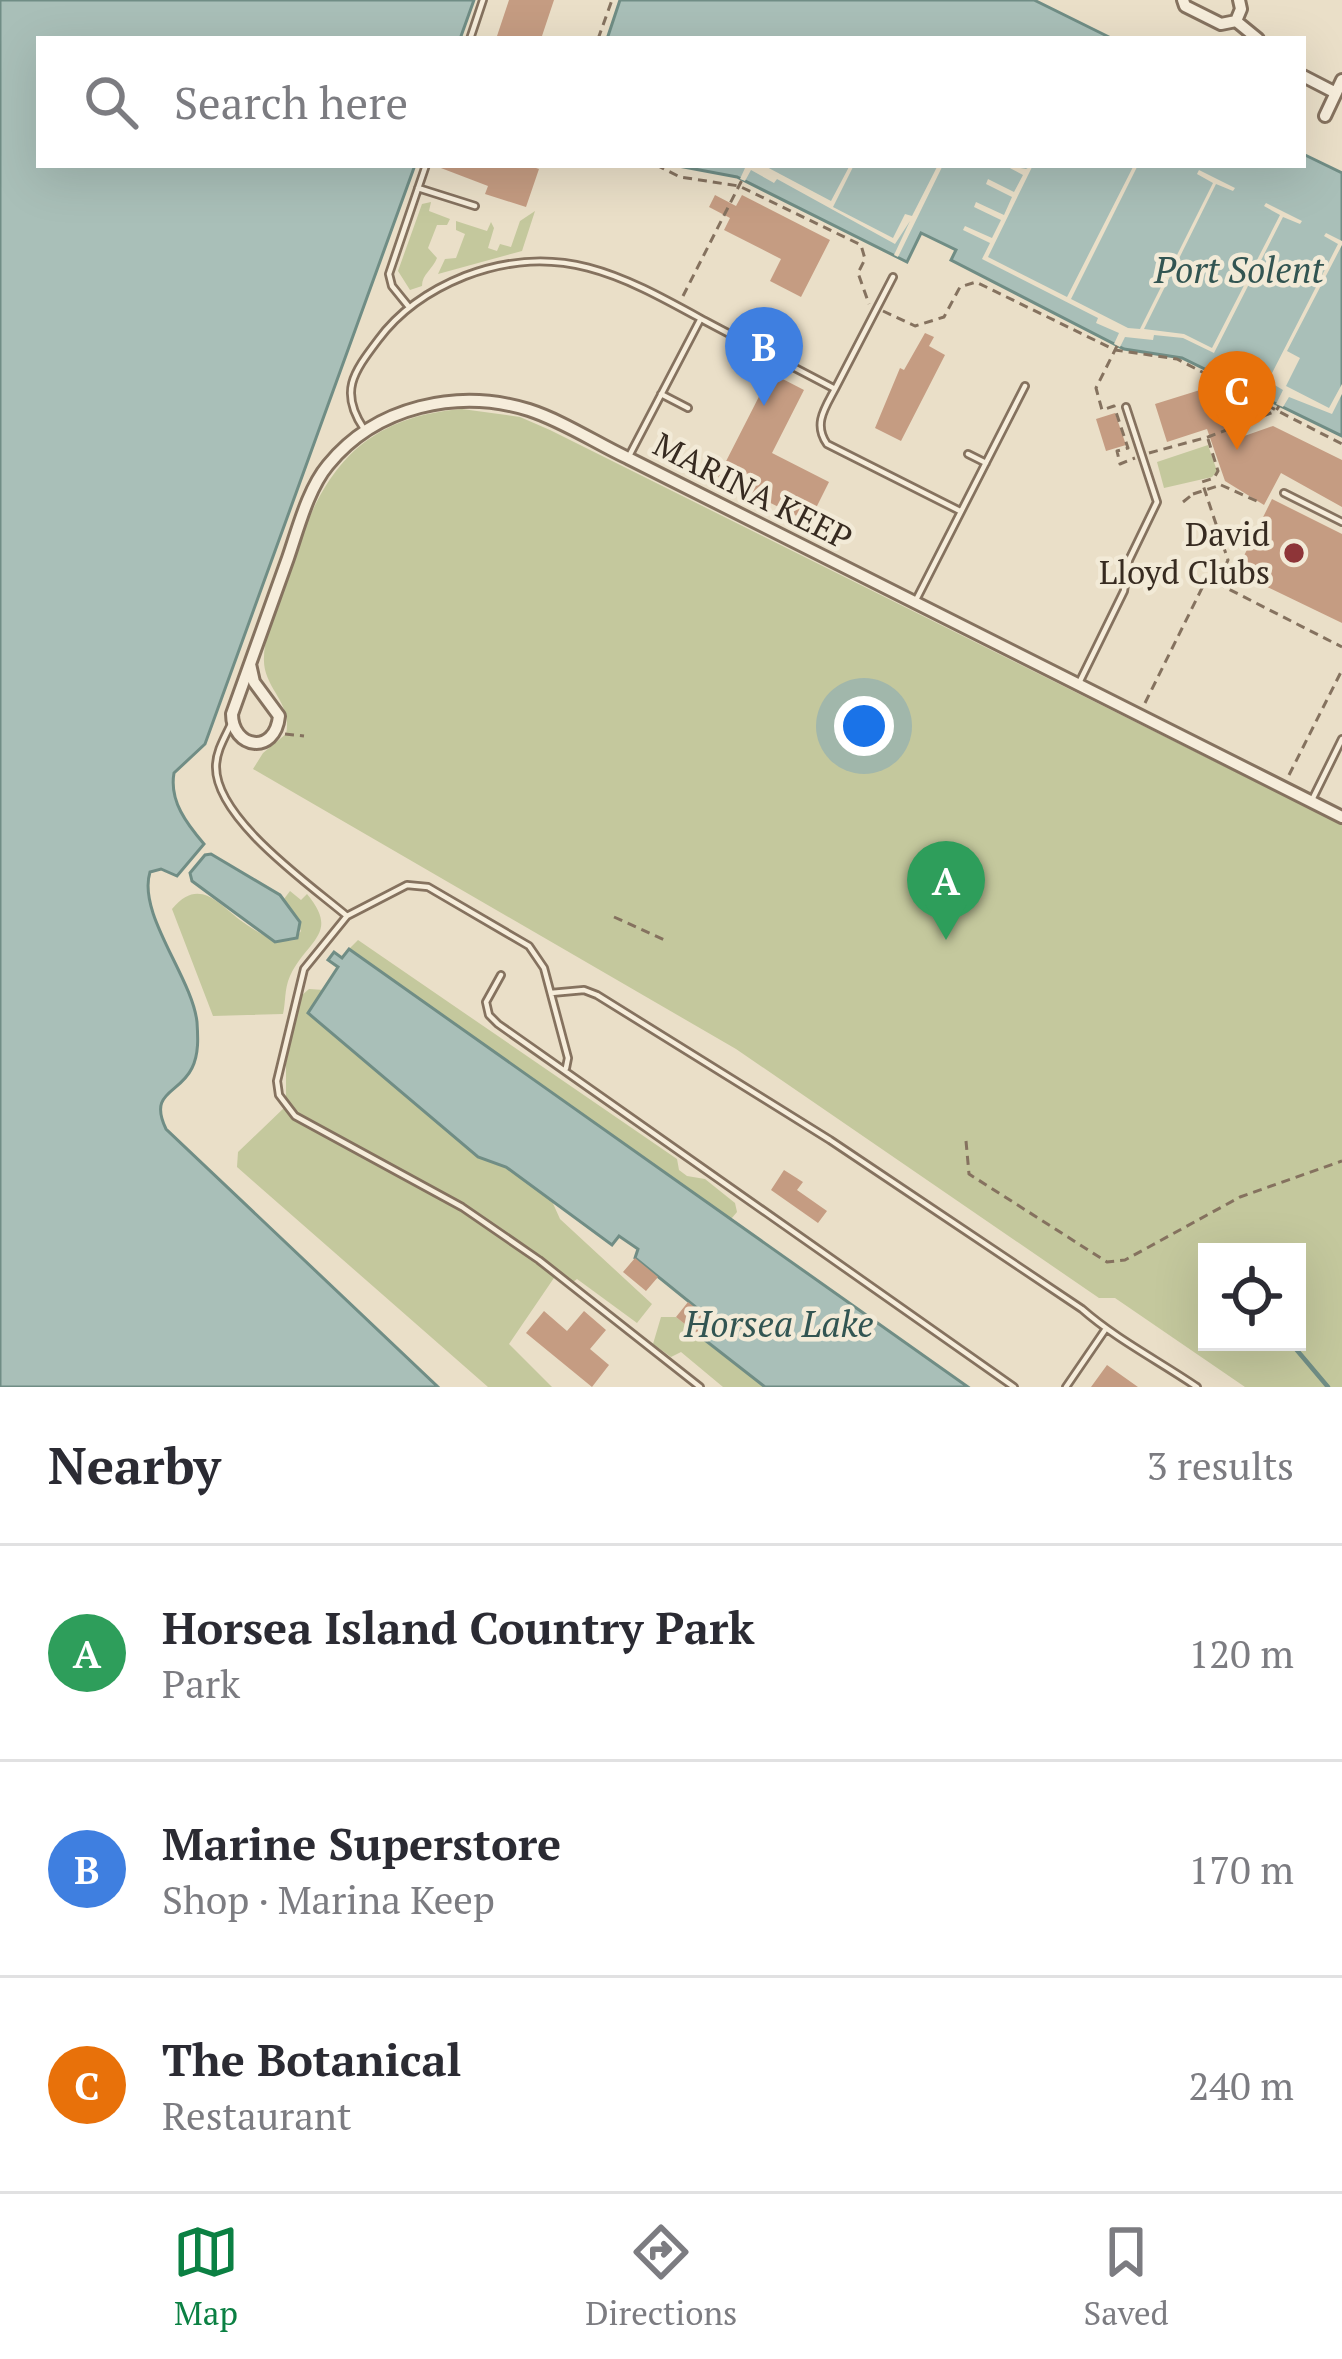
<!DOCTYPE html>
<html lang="en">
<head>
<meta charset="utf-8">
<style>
	body { margin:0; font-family:"PT Serif",serif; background:#f7f7f7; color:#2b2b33 }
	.controls { position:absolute; right:36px; bottom:36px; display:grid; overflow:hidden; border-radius:0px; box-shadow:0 12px 48px #0002 }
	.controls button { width:108px; height:108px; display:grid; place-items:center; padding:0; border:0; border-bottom:3px solid #e1e1e2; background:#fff; color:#2b2b33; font:60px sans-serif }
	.you { position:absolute; left:864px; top:726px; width:42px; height:42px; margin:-30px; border:9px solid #fff; border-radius:50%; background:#1a73e8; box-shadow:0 0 0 18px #1a73e833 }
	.badge { display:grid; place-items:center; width:78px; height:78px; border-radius:50%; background:#0b8043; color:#fff; font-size:39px; font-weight:700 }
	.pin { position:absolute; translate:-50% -99px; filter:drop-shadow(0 3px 6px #0008) }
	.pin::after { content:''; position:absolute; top:63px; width:42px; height:36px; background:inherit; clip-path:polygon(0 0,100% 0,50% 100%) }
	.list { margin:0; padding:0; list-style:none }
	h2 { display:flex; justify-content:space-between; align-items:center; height:156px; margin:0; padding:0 48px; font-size:51px }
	h2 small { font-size:39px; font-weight:400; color:#7c7c81 }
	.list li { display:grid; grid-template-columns:78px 1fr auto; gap:36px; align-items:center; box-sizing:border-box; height:216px; padding:0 48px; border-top:3px solid #e1e1e2 }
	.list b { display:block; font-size:45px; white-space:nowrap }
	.list p { margin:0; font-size:39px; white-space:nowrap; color:#7c7c81 }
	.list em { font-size:39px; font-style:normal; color:#7c7c81 }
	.icon { flex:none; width:66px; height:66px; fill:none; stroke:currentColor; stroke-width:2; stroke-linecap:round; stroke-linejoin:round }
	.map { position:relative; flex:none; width:1342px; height:1387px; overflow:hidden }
	.search { position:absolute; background:#fff; box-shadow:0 12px 48px #0002; left:36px; right:36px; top:36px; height:132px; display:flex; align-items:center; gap:30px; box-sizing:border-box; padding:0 42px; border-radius:0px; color:#7c7c81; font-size:45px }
	.sheet { height:804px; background:#fff }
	nav { display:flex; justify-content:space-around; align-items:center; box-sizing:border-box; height:168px; border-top:3px solid #e1e1e2; background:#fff; font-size:33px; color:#7c7c81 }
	nav a { display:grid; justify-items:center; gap:6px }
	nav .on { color:#0b8043 }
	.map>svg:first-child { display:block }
	.green { fill:#c4c89d; fill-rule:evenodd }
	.water { fill:#a9bfb8; stroke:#708d85; stroke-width:3 }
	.pier { fill:#eadfc8 }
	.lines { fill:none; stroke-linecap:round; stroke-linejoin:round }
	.stream { stroke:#708d85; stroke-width:4.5 }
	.building { fill:#c59c82 }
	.service-casing { stroke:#85725f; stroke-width:10 }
	.minor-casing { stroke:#85725f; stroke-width:16 }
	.path { stroke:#85725f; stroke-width:3; stroke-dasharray:9 6; stroke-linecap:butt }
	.service { stroke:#f6eddb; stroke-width:4.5 }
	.minor { stroke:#f6eddb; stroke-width:10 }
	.path-bridge { stroke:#85725f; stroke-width:3; stroke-dasharray:9 6; stroke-linecap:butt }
	.poi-dot { fill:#8e3538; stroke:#f2ead7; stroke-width:4.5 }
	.labels { text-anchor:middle; stroke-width:9; stroke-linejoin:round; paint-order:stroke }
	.street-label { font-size:33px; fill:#372b21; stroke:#f2ead7 }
	.poi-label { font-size:33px; fill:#372b21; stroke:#f2ead7; text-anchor:end }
	.water-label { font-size:36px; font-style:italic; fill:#325552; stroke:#f2ead7 }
</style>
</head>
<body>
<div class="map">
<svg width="1342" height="1387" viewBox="0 0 1342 1387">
	<rect width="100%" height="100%" fill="#eadfc8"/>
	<!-- green -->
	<path class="green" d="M431,202l-2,9 21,8 -3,6h-10l-9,23 9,10c-4,11 -15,16 -15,28l-12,4 -12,-19 24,-67z
		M535,211l-13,40 -84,23 7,-15 11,-1 9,-24 -9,-4v-9l31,10 4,-9 3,6 -6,20 9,3 3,-7 11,3 9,-26z
		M462,409l58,8 30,13 792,395v562h-97l-130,-89h-16l-363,-249 -483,-280 10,-16 23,-19c7,-32 -24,-46 -22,-77 1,-27 15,-56 24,-81 30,-96 65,-158 174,-167zM1207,1252h90v90h-90z
		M1208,445l9,26 -5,6 -48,11 -7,-26z
		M290,891l11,9 6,-6c33,40 1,45 -17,82 -6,14 -4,25 -7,38l-70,2 -41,-107c26,-31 44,-8 68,11 11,8 23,15 35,22l20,-2 6,-9 -17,-32z
		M358,940l319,219 2,11 8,6 18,3 30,24 2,9 -6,7 -382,-270z
		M309,989l15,1 -16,23 170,144 28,10 45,32 9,20 92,85 -15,19 -60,-44 -4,3 -15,-10 -49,72 43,43h-64l-251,-220 1,-15 48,-46v-42l15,-68z
		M661,1317h15l89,70h-42l-42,-35 -10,5 -18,-13z"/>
	<!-- water -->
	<path class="water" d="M0,0h474l-14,39h-421v126h376l-210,579 -31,29c-5,28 13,51 30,71l-27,32 -16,-7 -11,3c-13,42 42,105 47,150 1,15 2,32 -5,46 -13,27 -44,23 -26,61l272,258h-438z
		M620,0h414l79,39h-506z
		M1303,154l39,19v263l-160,-78 -58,-9 -173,-89 5,-10 -35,-17 -14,29 -170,-85 -64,-12h630z
		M211,854l69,41 20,27 -3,16 -22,4 -83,-61 -2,-8 15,-18z
		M349,949l619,438h-203l-64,-50 12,-16 -78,-63 3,-9 -19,-13 -7,9 -106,-78 -28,-10 -170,-144 30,-46 -10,-7 6,-8 8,6z"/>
	<!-- pier -->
	<path class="pier" d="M741,165h22l68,36 19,-36h4l-21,42 60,31 12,-24 7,2 26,-51h5l-45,92 -4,-2 16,-34 -15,23 -118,-65 -3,4 -23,-13 -6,11 -5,-2 5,-11z
		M1004,165l22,4 7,-4 -45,92 79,40 67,-132h4l-67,134 57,29 12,1 73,-146 -16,-9 2,-4 36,18 -2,3 -17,-7 -72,145 40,5 28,14 68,-133 -16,-9 2,-3 36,18 -2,3 -17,-7 -69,136 -31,-15 -29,-3 -1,5 -28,-3 -5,10 -6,-3 5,-11 -23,-10 2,-5 -116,-59 8,-16 -27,-13 2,-4 27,12 9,-18 -27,-13 2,-5 28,13 8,-18 -26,-13 2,-5 26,13 9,-17z
		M1326,233l16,8v4l-55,106 13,7 -14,28 43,22 13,-24v10l-10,20 -43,-17 -6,10 -7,-3 7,-14 -15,-9 70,-137 -14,-8z"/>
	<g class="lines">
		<!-- stream -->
		<path class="stream" d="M1290,1342l38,45"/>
	</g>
	<!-- building -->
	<path class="building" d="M509,0h45l-13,39h-45z
		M433,165h94l12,4 -13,38 -41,-13 3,-8z
		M715,195l21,11 6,-11 88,45 -29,57 -31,-16 11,-22 -57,-29 6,-12 -21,-11z
		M925,333l9,4 -5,9 16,9 -44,86 -26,-13 25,-60 4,2z
		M771,373l33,17 -32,63 57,29 -20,40 -91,-45z
		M1216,385l17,55 40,-14 69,34v47l-61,-34 -17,32 -39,-24 -18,-52 -40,13 -12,-38z
		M1115,413l11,32 -20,6 -10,-32z
		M1272,499l70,35v89l-106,-51z
		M784,1170l19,12 -6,8 30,21 -9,12 -47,-33z
		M635,1258l23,19 -12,14 -23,-19z
		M688,1302l25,20 -12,15 -25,-20z
		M544,1311l23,20 17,-20 22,19 -16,19 19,16 -17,22 -66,-54z
		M1107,1365l31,22h-47z"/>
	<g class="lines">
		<!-- service casing -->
		<g class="service-casing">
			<path id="service" d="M470,39l13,-39
				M418,188l57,18
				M409,307l-17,-21 -3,-12 37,-109
				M835,389c-10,19 -22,35 -8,55l133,67
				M661,394l27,14
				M364,429c-25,-37 -11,-56 14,-89 22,-30 52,-50 87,-64 95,-36 158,0 240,45 43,23 87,45 130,68l58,-112
				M968,454l18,9
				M628,458l72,-138
				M1284,493l58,29
				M917,598l108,-212
				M1078,685l46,-94 5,-31 28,-58 -31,-95
				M232,722c-7,15 -16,29 -16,45 0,52 93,117 131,149
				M1311,802l31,-63
				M501,975l-15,27 3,13 9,9 516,363
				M551,993l33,-3 13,5 233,145 252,169c34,30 77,52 115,78
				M566,1068l2,-10 -24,-90 -15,-22 -101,-59 -21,-2 -60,31 -43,53 -27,112 2,14 16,21 167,91 77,53 161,127
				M1066,1387l39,-57"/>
		</g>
		<!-- minor casing -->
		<g class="minor-casing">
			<path id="minor" d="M1183,0l2,6 36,18 15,-3 5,-12 -2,-9
				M1236,21l22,18
				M1303,76l33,17
				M1325,116l17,-36
				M250,664l4,18 25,34c-4,40 -47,32 -47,-2 19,-52 37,-104 56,-156 10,-29 20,-69 40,-93 48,-59 130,-77 201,-55 34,11 67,33 99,48l714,359"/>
		</g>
		<!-- path -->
		<path class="path" d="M598,39l14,-39
			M656,165l24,12 59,9 122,59 4,14 -7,14 11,31
			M683,296l59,-116
			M883,311l32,15 29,-9 16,-30 16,-5 139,68 62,9 165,85
			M1117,346l-21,42 6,22 12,-4 14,42 -11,3 3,13 15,-6
			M1208,439l10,32 -4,7 -12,4 26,78 -11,24
			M1149,453l59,-16 68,-26 3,-5
			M1221,485l40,18
			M1183,502l10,-8
			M1145,703l62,-125 135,69
			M285,734l19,2
			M1289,775l53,-105
			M614,917l53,24
			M966,1141l3,33 138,88 18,-2 115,-63 102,-36"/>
		<!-- service -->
		<use href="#service" class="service"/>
		<!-- minor -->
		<use href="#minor" class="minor"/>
		<!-- path-bridge -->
		<path class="path-bridge" d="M1193,494l28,-9"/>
	</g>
	<!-- markers -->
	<circle class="poi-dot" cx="1294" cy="553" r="12"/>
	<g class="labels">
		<!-- street labels -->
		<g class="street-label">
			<text transform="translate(753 491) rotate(27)" y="12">MARINA KEEP</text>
		</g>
		<!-- poi labels -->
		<g class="poi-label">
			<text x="1270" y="546">David<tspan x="1270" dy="38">Lloyd Clubs</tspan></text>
		</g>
		<!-- water labels -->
		<g class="water-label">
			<text x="1239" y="283">Port Solent</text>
			<text x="779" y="1337">Horsea Lake</text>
		</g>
	</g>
</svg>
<div class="controls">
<button><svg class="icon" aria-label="locate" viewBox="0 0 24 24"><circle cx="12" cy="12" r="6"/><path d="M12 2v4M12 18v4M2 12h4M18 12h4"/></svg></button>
</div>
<div class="you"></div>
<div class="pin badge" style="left:946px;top:940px;background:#2e9e5b">A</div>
<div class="pin badge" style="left:764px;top:406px;background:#3f7fe0">B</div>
<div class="pin badge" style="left:1237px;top:450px;background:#e8710a">C</div>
<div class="search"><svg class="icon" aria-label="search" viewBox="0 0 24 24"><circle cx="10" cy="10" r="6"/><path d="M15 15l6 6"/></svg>Search here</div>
</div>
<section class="sheet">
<h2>Nearby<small>3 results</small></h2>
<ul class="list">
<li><span class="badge" style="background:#2e9e5b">A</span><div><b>Horsea Island Country Park</b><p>Park</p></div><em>120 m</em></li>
<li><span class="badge" style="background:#3f7fe0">B</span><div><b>Marine Superstore</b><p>Shop · Marina Keep</p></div><em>170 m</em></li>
<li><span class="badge" style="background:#e8710a">C</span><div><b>The Botanical</b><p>Restaurant</p></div><em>240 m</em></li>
</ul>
</section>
<nav>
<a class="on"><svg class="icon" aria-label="map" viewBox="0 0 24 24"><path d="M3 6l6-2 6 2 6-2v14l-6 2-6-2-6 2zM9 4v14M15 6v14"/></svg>Map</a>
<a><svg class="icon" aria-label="directions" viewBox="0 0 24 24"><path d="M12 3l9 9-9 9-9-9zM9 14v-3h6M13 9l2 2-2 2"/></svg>Directions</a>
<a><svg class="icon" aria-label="saved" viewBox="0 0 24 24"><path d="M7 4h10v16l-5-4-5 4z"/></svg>Saved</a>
</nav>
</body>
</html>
